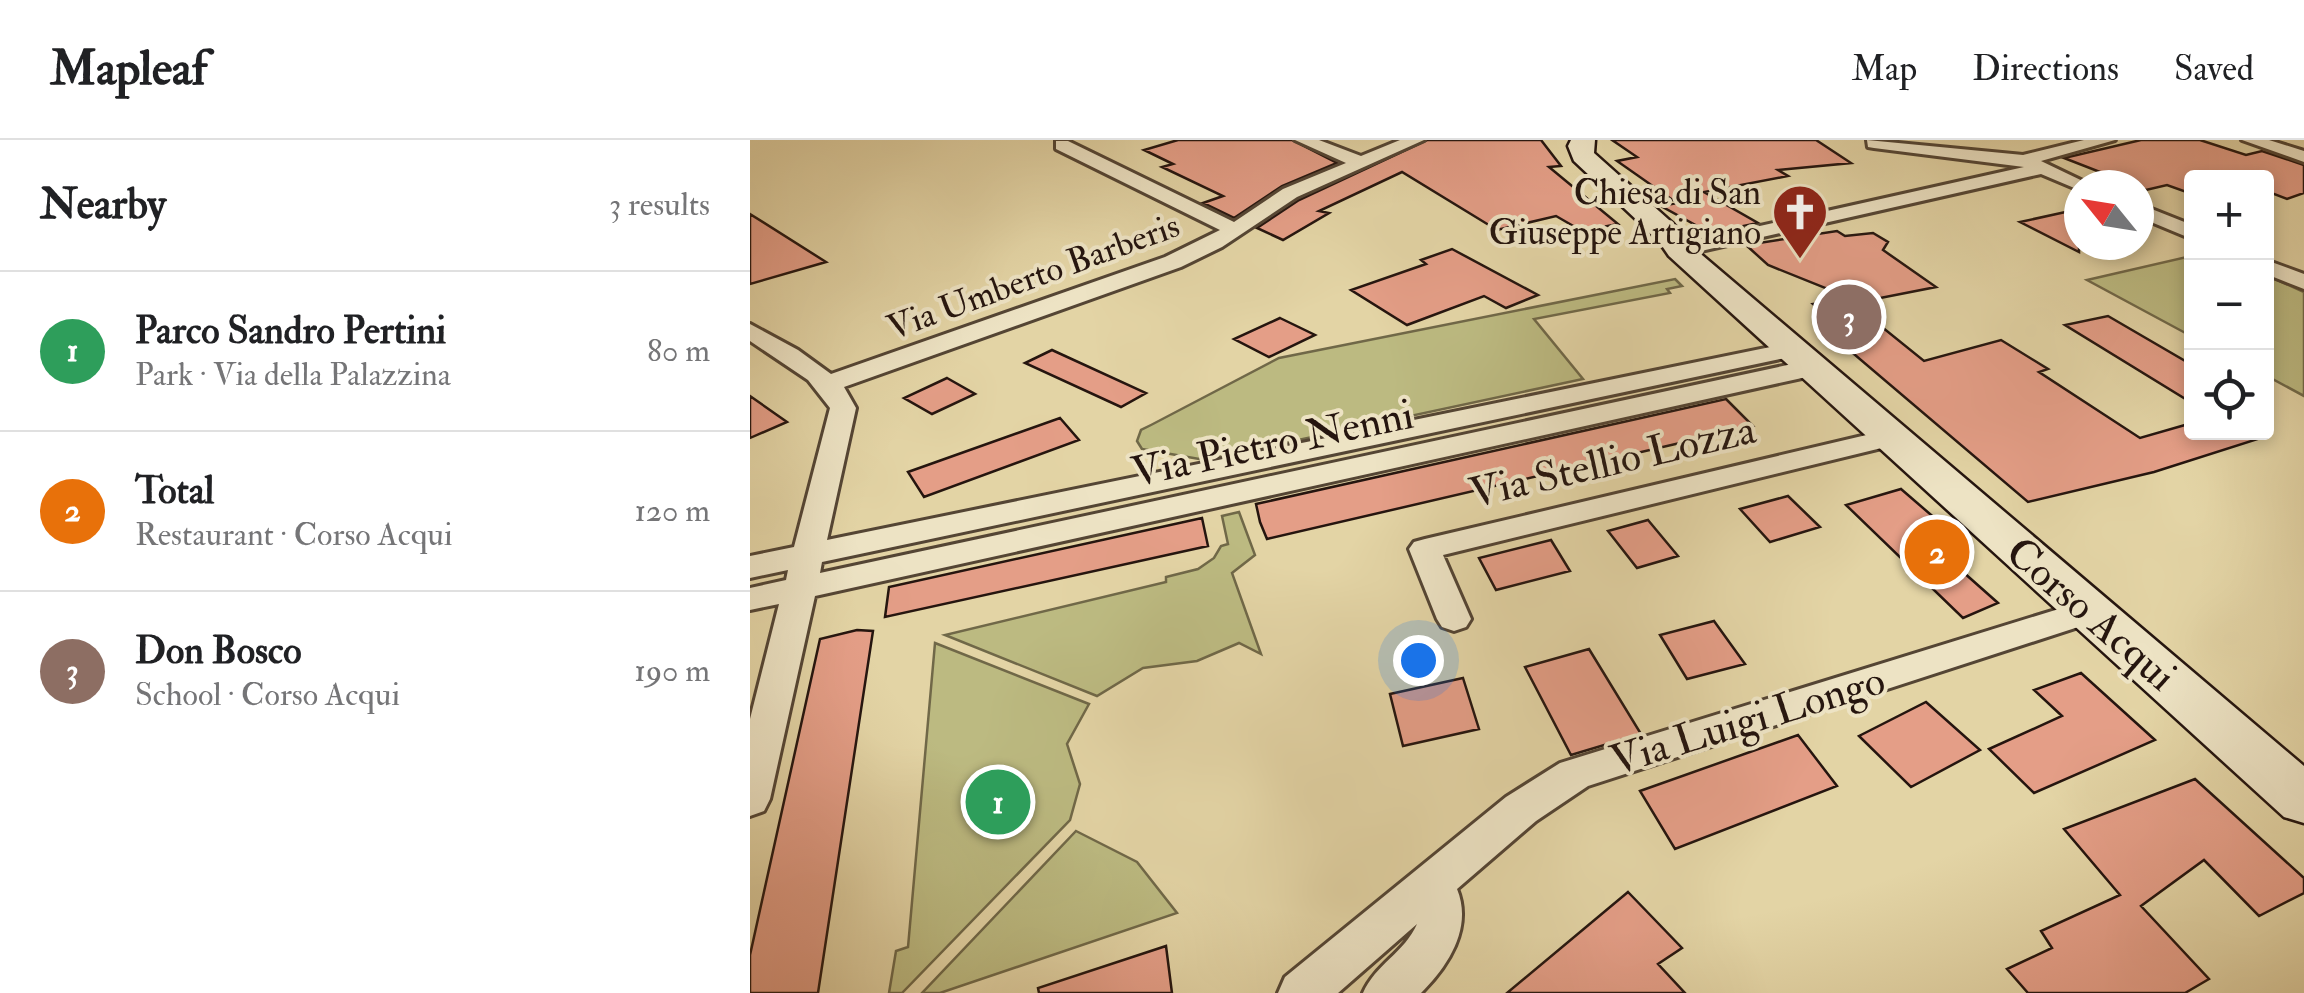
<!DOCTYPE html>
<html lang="en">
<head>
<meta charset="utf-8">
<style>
	body { margin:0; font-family:"IM FELL Double Pica",serif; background:#f6f6f6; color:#202124 }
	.controls { position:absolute; right:30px; top:30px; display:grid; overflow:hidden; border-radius:10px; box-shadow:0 5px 15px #0003 }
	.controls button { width:90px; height:90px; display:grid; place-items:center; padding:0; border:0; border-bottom:2px solid #e0e0e0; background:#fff; color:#202124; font:50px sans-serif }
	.compass { position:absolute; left:1314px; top:30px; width:90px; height:90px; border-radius:50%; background:#fff; box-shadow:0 5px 15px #0003; rotate:300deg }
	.you { position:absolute; left:668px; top:520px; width:35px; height:35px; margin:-25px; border:8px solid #fff; border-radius:50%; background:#1a73e8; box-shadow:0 0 0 15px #1a73e833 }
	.badge { display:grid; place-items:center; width:65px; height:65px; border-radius:50%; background:#8f2418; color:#fff; font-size:32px; font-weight:700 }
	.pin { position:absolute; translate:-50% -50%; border:5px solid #fff; box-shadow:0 2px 10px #0006 }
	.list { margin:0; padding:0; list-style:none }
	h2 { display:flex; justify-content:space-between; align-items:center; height:130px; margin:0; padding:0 40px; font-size:42px }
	h2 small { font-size:32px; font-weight:400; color:#757577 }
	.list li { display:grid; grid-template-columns:65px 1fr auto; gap:30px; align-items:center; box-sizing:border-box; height:160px; padding:0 40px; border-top:2px solid #e0e0e0 }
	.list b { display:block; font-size:38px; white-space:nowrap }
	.list p { margin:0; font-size:32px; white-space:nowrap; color:#757577 }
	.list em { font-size:32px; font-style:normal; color:#757577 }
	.icon { flex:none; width:55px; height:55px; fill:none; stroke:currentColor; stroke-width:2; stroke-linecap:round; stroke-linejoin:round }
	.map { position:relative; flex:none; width:1554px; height:853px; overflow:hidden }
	header { display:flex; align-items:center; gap:60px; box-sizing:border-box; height:140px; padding:0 50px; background:#fff; border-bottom:2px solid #e0e0e0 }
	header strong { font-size:48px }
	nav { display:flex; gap:55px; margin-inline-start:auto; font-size:35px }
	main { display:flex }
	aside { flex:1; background:#fff }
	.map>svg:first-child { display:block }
	.green { fill:#bcba81; stroke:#706848; stroke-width:2.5 }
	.building { fill:#e49e87; stroke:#25150f; stroke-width:2.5 }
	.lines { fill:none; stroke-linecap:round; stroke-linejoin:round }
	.street-casing { stroke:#544534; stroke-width:6 }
	.secondary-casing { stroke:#25150f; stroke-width:5 }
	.street { fill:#ede3c4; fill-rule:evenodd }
	.secondary { fill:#ede3c4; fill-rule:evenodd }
	.labels { text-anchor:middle; stroke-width:8; stroke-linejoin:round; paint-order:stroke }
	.far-poi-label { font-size:35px; fill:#25150f; stroke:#ede3c4; text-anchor:end }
	.far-street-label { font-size:35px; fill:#25150f; stroke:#ede3c4 }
	.street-label { font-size:42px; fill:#25150f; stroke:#ede3c4 }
</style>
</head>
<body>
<header>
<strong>Mapleaf</strong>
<nav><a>Map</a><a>Directions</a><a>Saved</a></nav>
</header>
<main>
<aside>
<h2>Nearby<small>3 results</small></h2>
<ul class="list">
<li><span class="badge" style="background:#2e9e5b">1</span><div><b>Parco Sandro Pertini</b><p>Park · Via della Palazzina</p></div><em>80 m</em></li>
<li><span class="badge" style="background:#e8710a">2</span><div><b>Total</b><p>Restaurant · Corso Acqui</p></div><em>120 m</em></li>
<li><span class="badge" style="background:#8d6e63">3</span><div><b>Don Bosco</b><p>School · Corso Acqui</p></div><em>190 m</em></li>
</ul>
</aside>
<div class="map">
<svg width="1554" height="853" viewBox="0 0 1554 853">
	<rect width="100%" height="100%" fill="#e3d4a5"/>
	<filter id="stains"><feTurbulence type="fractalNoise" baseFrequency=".002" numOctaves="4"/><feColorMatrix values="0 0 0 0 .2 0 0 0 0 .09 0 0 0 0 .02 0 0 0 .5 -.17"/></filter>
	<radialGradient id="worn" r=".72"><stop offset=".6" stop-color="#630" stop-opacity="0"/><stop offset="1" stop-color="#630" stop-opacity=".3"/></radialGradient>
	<!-- green -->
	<path class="green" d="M1441,116v80l-104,-56z
		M1516,135l38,17v104l-37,-20z
		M925,139l7,7 -15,3 3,4 -136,26 49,60 -378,81 -63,-11 -5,-8 4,-11 10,-5 128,-67z
		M489,372l16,43 -23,18 29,81 -22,-11 -42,18 -54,7 -46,28 -152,-61 221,-53v-5l32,-8 16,-11 7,-12 7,-2 -6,-28z
		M185,503l154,61 -22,40 13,40 -10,36 -168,173h-13l7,-42 12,-4z
		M326,691l61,31 40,51 -237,80h-18z"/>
	<!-- building -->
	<path class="building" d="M428,0h114l45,23 -55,23 -48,32 -31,-15 20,-7 -61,-29 11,-3 -29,-14z
		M677,0h114l20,26 -12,1 69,57 -36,7 -26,-15 -59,14 -95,-58 -83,39 10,2 -46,27 -26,-12 42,-28z
		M862,0h204l35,23 -73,7 10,6 -84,16 54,31 -48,10 -49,-27 16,-3 -60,-42 20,-4z
		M1391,0h59l46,15 16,-4 42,14v28l-17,6 -21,-8v-13h-74v16l-25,-9 -21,5 -82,-32z
		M1329,69v43l-59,-30z
		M0,74l76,48 -76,22z
		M1087,91l8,5 28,-3 15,9 -5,8 53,37 -76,15 -92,-37 -22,-20z
		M702,109l86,46 -32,13 -22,-12 -77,29 -56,-35 75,-26 -5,-4z
		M1096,158l78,63 77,-21 47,29 -9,3 101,66 52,-15v9h68l1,6 -107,34 -126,30 -180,-153 15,-3 -50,-42z
		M1358,176l84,49v38l-127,-78z
		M530,178l35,17 -46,22 -35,-18z
		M302,210l94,43 -25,14 -96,-44z
		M197,238l28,16 -43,20 -28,-16z
		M0,256l37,26 -37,16z
		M976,259l27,27 -486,113 -7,-17 -4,-18z
		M310,278l19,22 -155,57 -16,-25z
		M1151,349l51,44 -25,7 71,63 -35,15 -117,-113z
		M1038,356l32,31 -50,15 -30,-33z
		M452,378l6,28 -323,71 4,-30z
		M898,380l30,36 -41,12 -29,-37z
		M801,400l19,31 -74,19 -17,-32z
		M964,481l31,43 -58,15 -27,-44z
		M107,490l16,1 -55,362h-68v-38l70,-316z
		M839,509l52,85 -70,21 -46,-88z
		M1331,533l74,67 -121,53 -45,-44 73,-33 -28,-26z
		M713,538l16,51 -76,17 -13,-52z
		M1176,562l54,48 -69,37 -52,-51z
		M1048,595l39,51 -162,63 -35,-58z
		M1445,639l109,99v15l-45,23 -55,-56 -63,46 68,73 -24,14h-157l-21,-24 45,-21 -11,-17 79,-36 -56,-66z
		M878,752l54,56 -24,16 27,29h-178z
		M416,806l6,47h-133l-1,-5z"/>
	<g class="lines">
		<!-- street casing -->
		<g class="street-casing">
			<path id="street" d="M545,0h24l42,16 39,-16h24l-127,57 -75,50 -41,20 -337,120 12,21 -29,132 963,-197 12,7 -12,7 -968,205 -2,11 991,-213 13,8 -13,8 -996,220 -45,203 -6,12 -14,5v-97l29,-115 -29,6v-22l36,-8 2,-10 -38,8v-22l44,-9 36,-139 -22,-28 -58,-39v-17l48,26 33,24 334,-117 55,-27 -164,-81v-8h12l166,81 49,-33 63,-26z
				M1117,0l156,15 61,-15h31l-74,21 50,24h-12v5l-38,-16 -362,82 -11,-6 11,-6 345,-77 -150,-19 -6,-1z
				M1492,0h27l35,11v11z
				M1389,64l53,21v14l-53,-22z
				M1516,120l38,14v15l-38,-15z
				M1142,289l14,8 -4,6 -459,112 28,64 -5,8 -12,4 -12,-4 -5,-8 -28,-70 5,-7 11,-3z
				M1341,459l12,4 5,8 -5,8 -515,167 -52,35 -79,68c16,39 -9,77 -36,104h-58c12,-28 42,-41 54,-69l-79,69h-60l7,-16 221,-180 54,-34z"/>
		</g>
		<!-- secondary casing -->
		<g class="secondary-casing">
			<path id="secondary" d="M821,0h24l-1,13 84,75 11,16 615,522v57l-20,-6 -615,-561 -11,-16 -84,-79 -6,-15z"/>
		</g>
		<!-- street -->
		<use href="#street" class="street"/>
		<!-- secondary -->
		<use href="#secondary" class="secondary"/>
	</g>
	<!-- icons -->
	<defs>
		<g id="church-pin" transform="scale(2.875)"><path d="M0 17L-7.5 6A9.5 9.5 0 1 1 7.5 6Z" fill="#8f2418" stroke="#ede3c4"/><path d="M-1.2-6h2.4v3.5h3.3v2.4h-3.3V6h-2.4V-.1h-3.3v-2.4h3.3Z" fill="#fff"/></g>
	</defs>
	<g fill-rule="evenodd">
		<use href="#church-pin" x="1050" y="72"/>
	</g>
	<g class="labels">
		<!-- far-poi labels -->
		<g class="far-poi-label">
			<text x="1011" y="64">Chiesa di San<tspan x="1011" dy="40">Giuseppe Artigiano</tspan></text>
		</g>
		<!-- far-street labels -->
		<g class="far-street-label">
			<text transform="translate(283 136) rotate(-20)" y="12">Via Umberto Barberis</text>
		</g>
		<!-- street labels -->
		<g class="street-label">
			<text transform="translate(522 302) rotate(-12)" y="15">Via Pietro Nenni</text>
			<text transform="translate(862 320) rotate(-13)" y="15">Via Stellio Lozza</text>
			<text transform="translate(1342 473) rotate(41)" y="15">Corso Acqui</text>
			<text transform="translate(997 579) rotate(-17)" y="15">Via Luigi Longo</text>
		</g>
	</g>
	<rect width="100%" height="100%" filter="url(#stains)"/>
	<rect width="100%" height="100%" fill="url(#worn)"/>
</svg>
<div class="controls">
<button>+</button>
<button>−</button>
<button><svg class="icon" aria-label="locate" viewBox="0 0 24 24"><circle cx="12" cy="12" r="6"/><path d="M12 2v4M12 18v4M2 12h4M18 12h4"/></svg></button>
</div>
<svg class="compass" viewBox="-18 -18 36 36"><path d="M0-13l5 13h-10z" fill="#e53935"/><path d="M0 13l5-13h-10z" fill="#757577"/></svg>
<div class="you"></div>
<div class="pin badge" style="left:248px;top:662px;background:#2e9e5b">1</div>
<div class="pin badge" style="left:1187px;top:412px;background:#e8710a">2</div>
<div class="pin badge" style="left:1099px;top:177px;background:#8d6e63">3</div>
</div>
</main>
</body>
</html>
